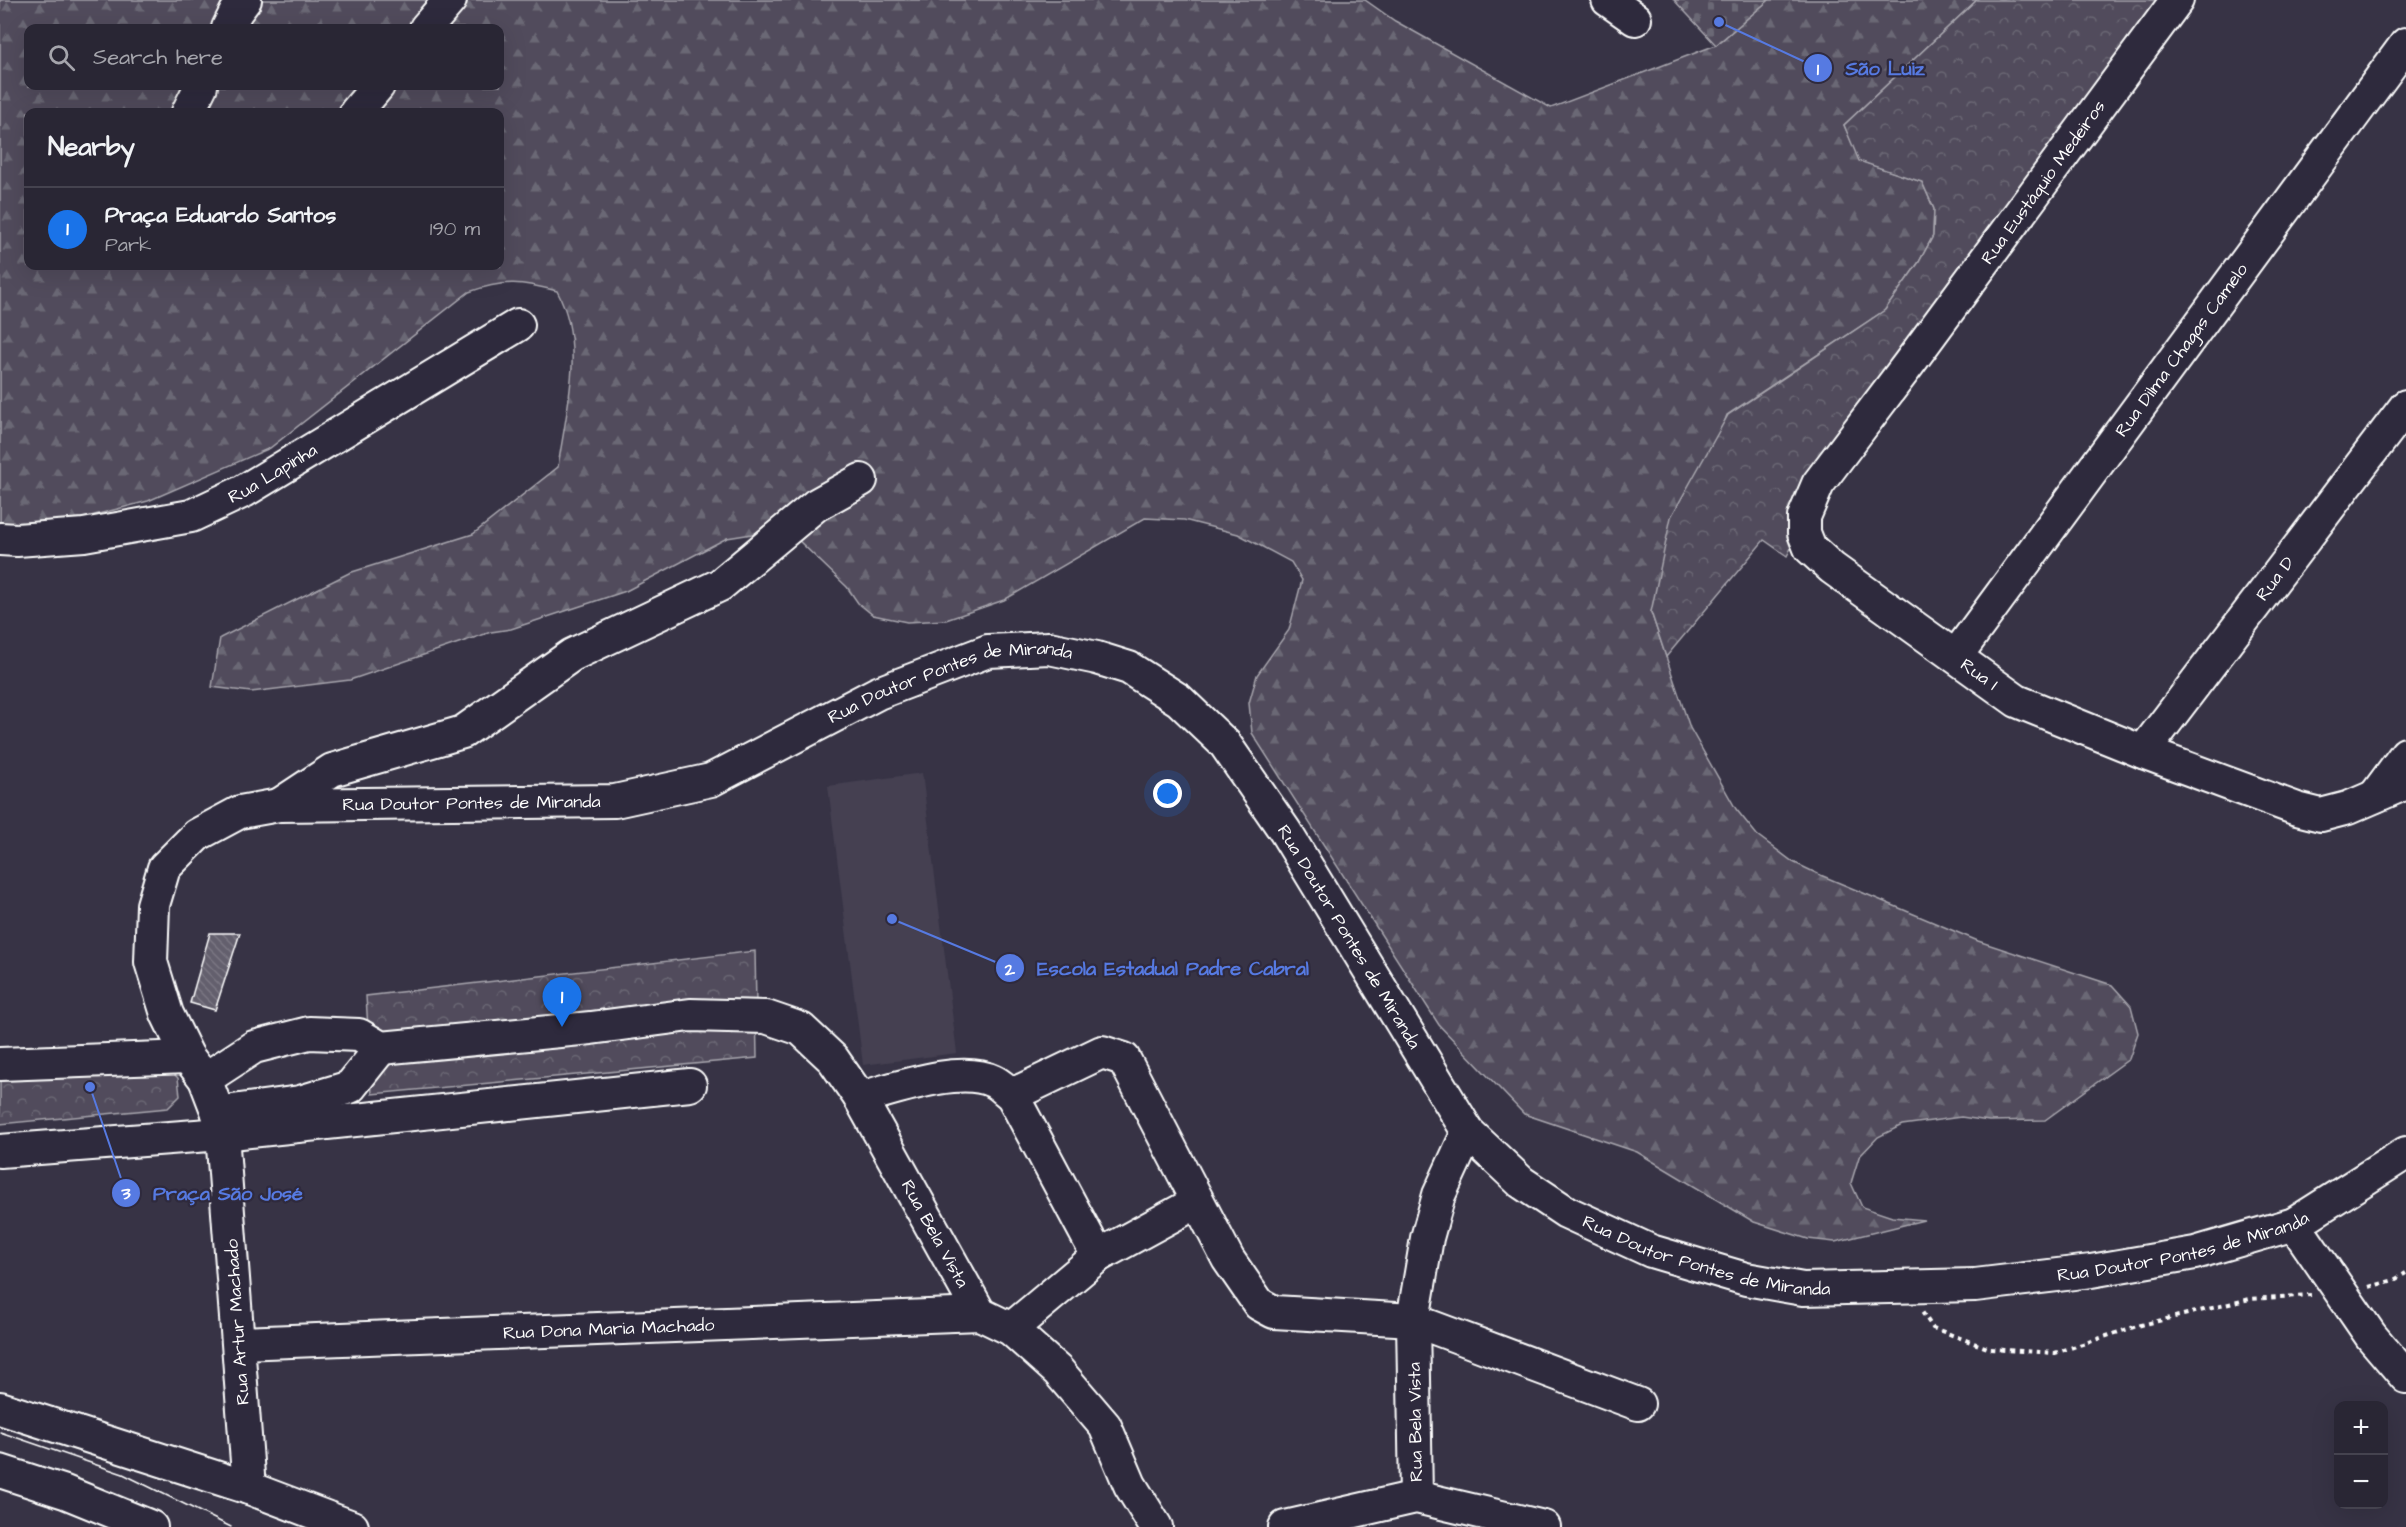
<!DOCTYPE html>
<html lang="en">
<head>
<meta charset="utf-8">
<style>
	body { margin:0; font-family:"Architects Daughter",sans-serif; background:#312e3c; color:#f1f3f6 }
	.controls { position:absolute; right:18px; bottom:18px; display:grid; overflow:hidden; border-radius:12px; box-shadow:0 6px 24px #0002 }
	.controls button { width:54px; height:54px; display:grid; place-items:center; padding:0; border:0; border-bottom:2px solid #45434f; background:#292634; color:#f1f3f6; font:30px sans-serif }
	.you { position:absolute; left:1168px; top:794px; width:21px; height:21px; margin:-15px; border:4px solid #fff; border-radius:50%; background:#1a73e8; box-shadow:0 0 0 9px #1a73e833 }
	.badge { display:grid; place-items:center; width:39px; height:39px; border-radius:50%; background:#1a73e8; color:#fff; font-size:20px; font-weight:700 }
	.pin { position:absolute; translate:-50% -50px; filter:drop-shadow(0 2px 3px #0008) }
	.pin::after { content:''; position:absolute; top:32px; width:21px; height:18px; background:inherit; clip-path:polygon(0 0,100% 0,50% 100%) }
	.list { margin:0; padding:0; list-style:none }
	h2 { display:flex; justify-content:space-between; align-items:center; height:78px; margin:0; padding:0 24px; font-size:26px }
	h2 small { font-size:20px; font-weight:400; color:#a5a5ac }
	.list li { display:grid; grid-template-columns:39px 1fr auto; gap:18px; align-items:center; box-sizing:border-box; height:84px; padding:0 24px; border-top:2px solid #45434f }
	.list b { display:block; font-size:22px; white-space:nowrap }
	.list p { margin:0; font-size:20px; white-space:nowrap; color:#a5a5ac }
	.list em { font-size:20px; font-style:normal; color:#a5a5ac }
	.icon { flex:none; width:33px; height:33px; fill:none; stroke:currentColor; stroke-width:2; stroke-linecap:round; stroke-linejoin:round }
	.map { position:relative; flex:none; width:2406px; height:1527px; overflow:hidden }
	.search { position:absolute; background:#292634; box-shadow:0 6px 24px #0002; left:24px; top:24px; width:480px; height:66px; display:flex; align-items:center; gap:15px; box-sizing:border-box; padding:0 21px; border-radius:12px; color:#a5a5ac; font-size:22px }
	.panel { position:absolute; background:#292634; box-shadow:0 6px 24px #0002; left:24px; top:108px; width:480px; height:162px; border-radius:12px }
	.map>svg:first-child { display:block }
	.built { fill:#444051 }
	.forest { fill:url(#forest-firs); stroke:#a8a6ae; stroke-width:1.5; fill-rule:evenodd }
	.cemetery { fill:url(#cemetery-stones); stroke:#a8a6ae; stroke-width:1.5 }
	.park { fill:url(#park-crowns); stroke:#a8a6ae; stroke-width:1.5 }
	.building { fill:url(#building-back-hatch); stroke:#fff; stroke-width:1.5 }
	.lines { fill:none; stroke-linecap:round; stroke-linejoin:round }
	.minor-casing { stroke:#fff; stroke-width:36 }
	.path { stroke:#fff; stroke-width:4; stroke-dasharray:4.5 4.5; stroke-linecap:butt }
	.minor { stroke:#2f2a3d; stroke-width:32 }
	.tram { stroke:#fff; stroke-width:1.5 }
	.labels { text-anchor:middle; stroke-width:4.5; stroke-linejoin:round; paint-order:stroke }
	.street-label { font-size:18px; fill:#fff; stroke:#2f2a3d }
	.leader { fill:none; stroke:#567ae2; stroke-width:2 }
	.callout-dot { fill:#567ae2; stroke:#2f2a3d; stroke-width:2 }
	.mark-label { font-size:18px; text-anchor:middle; font-weight:bold; fill:#fff }
	.callout-label { font-size:20px; text-anchor:middle; font-weight:bold; fill:#567ae2; stroke:#2f2a3d; stroke-width:4.5; stroke-linejoin:round; paint-order:stroke }
</style>
</head>
<body>
<div class="map">
<svg width="2406" height="1527" viewBox="0 0 2406 1527">
	<defs>
		<pattern id="forest-firs" width="22" height="20" patternUnits="userSpaceOnUse" patternTransform="scale(1.5)"><rect width="22" height="20" fill="#514c5c"/><path d="M5 1l3.5 6h-7zM16 11l3.5 6h-7z" fill="#6b6774"/></pattern>
		<pattern id="cemetery-stones" width="16" height="16" patternUnits="userSpaceOnUse" patternTransform="scale(1.5)"><rect width="16" height="16" fill="#514c5c"/><path d="M2 7V4a2 2 0 0 1 4 0v3zM10 15v-3a2 2 0 0 1 4 0v3z" fill="#6b6774"/></pattern>
		<pattern id="park-crowns" width="20" height="18" patternUnits="userSpaceOnUse" patternTransform="scale(1.5)"><rect width="20" height="18" fill="#514c5c"/><path d="M2 6a3 3 0 1 1 6 0M12 15a3 3 0 1 1 6 0" fill="none" stroke="#6b6774"/></pattern>
		<pattern id="building-back-hatch" width="6" height="6" patternUnits="userSpaceOnUse" patternTransform="scale(1.5)"><rect width="6" height="6" fill="#635f6d"/><path d="M-1 5l2 2M0 0l6 6M5-1l2 2" fill="none" stroke="#7a7783"/></pattern>
	</defs>
	<rect width="100%" height="100%" fill="#373345"/>
	<filter id="ink" filterUnits="userSpaceOnUse"><feTurbulence type="fractalNoise" baseFrequency=".0167" numOctaves="2"/><feDisplacementMap in="SourceGraphic" scale="12" xChannelSelector="R" yChannelSelector="G"/><feConvolveMatrix kernelMatrix="1 2 1 2 8 2 1 2 1" color-interpolation-filters="sRGB"/></filter>
	<g filter="url(#ink)">
		<!-- built -->
		<path class="built" d="M922,773l35,280 -94,12 -35,-279z"/>
		<!-- forest -->
		<path class="forest" d="M0,0h1365l30,21 156,87 165,-63 53,-45h208l-133,125 16,36 62,21 12,27 -1,27 -14,26 -34,48 -158,105 -76,197 39,116 46,81 21,26 36,27 25,12 160,67 134,44 19,21 7,27 -9,26 -84,61 -56,1 -28,-4 -59,8 -24,12 -19,20 -8,26 11,24 30,10 32,3 -89,22 -27,-3 -54,-17 -117,-70 -113,-38 -85,-89 -187,-292 -3,-30 8,-28 32,-45 13,-50 -11,-18 -53,-28 -54,-14 -39,-2 -141,82 -58,20 -39,2 -34,-7 -15,-12 -11,-16 -51,-49 -18,-8 -51,8 -101,53 -115,38 -20,3 -141,48 -99,12 -39,-5 8,-49 129,-65 124,-39 85,-67c8,-57 28,-123 -1,-176 -34,-9 -53,-12 -88,1l-199,156 -122,53 -84,22 -64,4zM28,28h472v58h-472zM28,112h472v154h-472z"/>
		<!-- cemetery -->
		<path class="cemetery" d="M1674,0h95l-53,45z"/>
		<!-- park -->
		<path class="park" d="M1977,0h191l-369,500c-9,18 -17,28 -8,48l-4,8 -23,-16 -98,117 -15,-45 20,-95 57,-102 157,-105 34,-48 14,-26 1,-27 -12,-27 -63,-21 -15,-36z
			M755,951l2,107 -385,36 -6,-98z
			M167,1067l11,11 2,18 -12,12 -168,16v-52z"/>
		<!-- building -->
		<path class="building" d="M210,933h30l-25,77 -25,-7z"/>
		<g class="lines">
			<!-- minor casing -->
			<g class="minor-casing">
				<g id="minor">
					<path d="M1608,0l27,19"/>
					<path id="s1" d="M2177,0l-269,365 -90,119 -14,33v16l6,15 22,20 185,133 126,51 154,57 24,6 27,-7 58,-25"/>
					<path d="M228,28l8,-16 9,-12"/>
					<path d="M426,28l24,-28"/>
					<path d="M188,112l13,-26"/>
					<path d="M356,112l22,-26"/>
					<path id="s2" d="M0,539l17,1 67,-5 107,-19 53,-25 274,-166"/>
					<path id="s3" d="M1956,656l450,-612"/>
					<path id="s4" d="M2143,752l263,-346"/>
					<path d="M2375,796l31,-42"/>
					<path d="M279,805l53,-35 131,-38 109,-77 148,-70 96,-80 45,-25"/>
					<path d="M0,1064l188,-7"/>
					<path id="s5" d="M205,1079l49,-32 55,-14 50,2 22,13 210,-20 99,-13 76,2 35,12 32,30 27,39 120,216 31,15 47,42 47,55 25,59 26,42"/>
					<path d="M1012,1095l90,-43 22,7 104,200 31,45 15,8 139,8 225,84"/>
					<path d="M860,1098c35,-9 99,-33 133,-17 7,3 13,10 19,14l86,161"/>
					<path d="M218,1113l82,-11 50,-15 31,-39"/>
					<path d="M0,1151l222,-17 468,-49"/>
					<path d="M2294,1224l77,112 35,41"/>
					<path d="M1011,1329l87,-73 99,-54"/>
					<path id="s6" d="M239,1343l741,-29"/>
					<path d="M0,1408l249,80 103,39"/>
					<path d="M0,1471l65,21 86,35"/>
					<path id="s7" d="M249,1488l-27,-354 -4,-21 -13,-34 -17,-22 -21,-43 -16,-52 2,-57 11,-37 33,-33 43,-23 39,-7 336,-4 96,-21 167,-87 110,-42 61,-3 48,10 32,10 50,32 46,44 60,87 183,301 53,50 45,30 85,39 95,28 57,10 172,-4 116,-14 104,-18 99,-29 112,-71"/>
					<path d="M1416,1497l-3,-177 14,-82 12,-43 29,-63"/>
					<path d="M1285,1527l131,-30 128,30"/>
				</g>
			</g>
			<!-- path -->
			<path class="path" d="M2369,1287l25,-7 12,-7
				M1922,1312l11,16 57,21 65,4 82,-27 113,-27 61,-4"/>
			<!-- minor -->
			<use href="#minor" class="minor"/>
			<!-- tram -->
			<path class="tram" d="M0,1432l123,42 108,53"/>
		</g>
	</g>
	<g class="labels">
		<!-- street labels -->
		<g class="street-label">
			<text transform="translate(2043 182) rotate(-54)" y="6">Rua Eustáquio Medeiros</text>
			<text dy="6" stroke="none"><textPath href="#s3" startOffset="380">Rua Dilma Chagas Camelo</textPath></text>
			<text dy="6" stroke="none"><textPath href="#s2" startOffset="285">Rua Lapinha</textPath></text>
			<text dy="6" stroke="none"><textPath href="#s4" startOffset="218">Rua D</textPath></text>
			<text dy="6" stroke="none"><textPath href="#s1" startOffset="882">Rua I</textPath></text>
			<text dy="6" stroke="none"><textPath href="#s7" startOffset="1470">Rua Doutor Pontes de Miranda</textPath></text>
			<text dy="6" stroke="none"><textPath href="#s7" startOffset="966">Rua Doutor Pontes de Miranda</textPath></text>
			<text dy="6" stroke="none"><textPath href="#s7" startOffset="2010">Rua Doutor Pontes de Miranda</textPath></text>
			<text dy="6" stroke="none"><textPath href="#s5" startOffset="861">Rua Bela Vista</textPath></text>
			<text dy="6" stroke="none"><textPath href="#s7" startOffset="3000">Rua Doutor Pontes de Miranda</textPath></text>
			<text dy="6" stroke="none"><textPath href="#s7" startOffset="2514">Rua Doutor Pontes de Miranda</textPath></text>
			<text transform="translate(237 1322) rotate(-94)" y="6">Rua Artur Machado</text>
			<text dy="6" stroke="none"><textPath href="#s6" startOffset="370">Rua Dona Maria Machado</textPath></text>
			<text transform="translate(1415 1422) rotate(-91)" y="6">Rua Bela Vista</text>
		</g>
	</g>
	<!-- callouts -->
	<path class="leader" d="M1719 22L1818 68M892 919L1010 968M90 1087L126 1193"/>
	<g class="callout-dot">
		<circle cx="1719" cy="22" r="6"/>
		<circle cx="892" cy="919" r="6"/>
		<circle cx="90" cy="1087" r="6"/>
		<circle cx="1818" cy="68" r="15"/>
		<circle cx="1010" cy="968" r="15"/>
		<circle cx="126" cy="1193" r="15"/>
	</g>
	<g class="mark-label">
		<text x="1818" y="75">1</text>
		<text x="1010" y="975">2</text>
		<text x="126" y="1199">3</text>
	</g>
	<g class="callout-label">
		<text x="1885" y="75">São Luiz</text>
		<text x="1173" y="975">Escola Estadual Padre Cabral</text>
		<text x="228" y="1200">Praça São José</text>
	</g>
</svg>
<div class="controls">
<button>+</button>
<button>−</button>
</div>
<div class="you"></div>
<div class="pin badge" style="left:562px;top:1027px">1</div>
<div class="search"><svg class="icon" aria-label="search" viewBox="0 0 24 24"><circle cx="10" cy="10" r="6"/><path d="M15 15l6 6"/></svg>Search here</div>
<section class="panel">
<h2>Nearby<small></small></h2>
<ul class="list">
<li><span class="badge">1</span><div><b>Praça Eduardo Santos</b><p>Park</p></div><em>190 m</em></li>
</ul>
</section>
</div>
</body>
</html>
